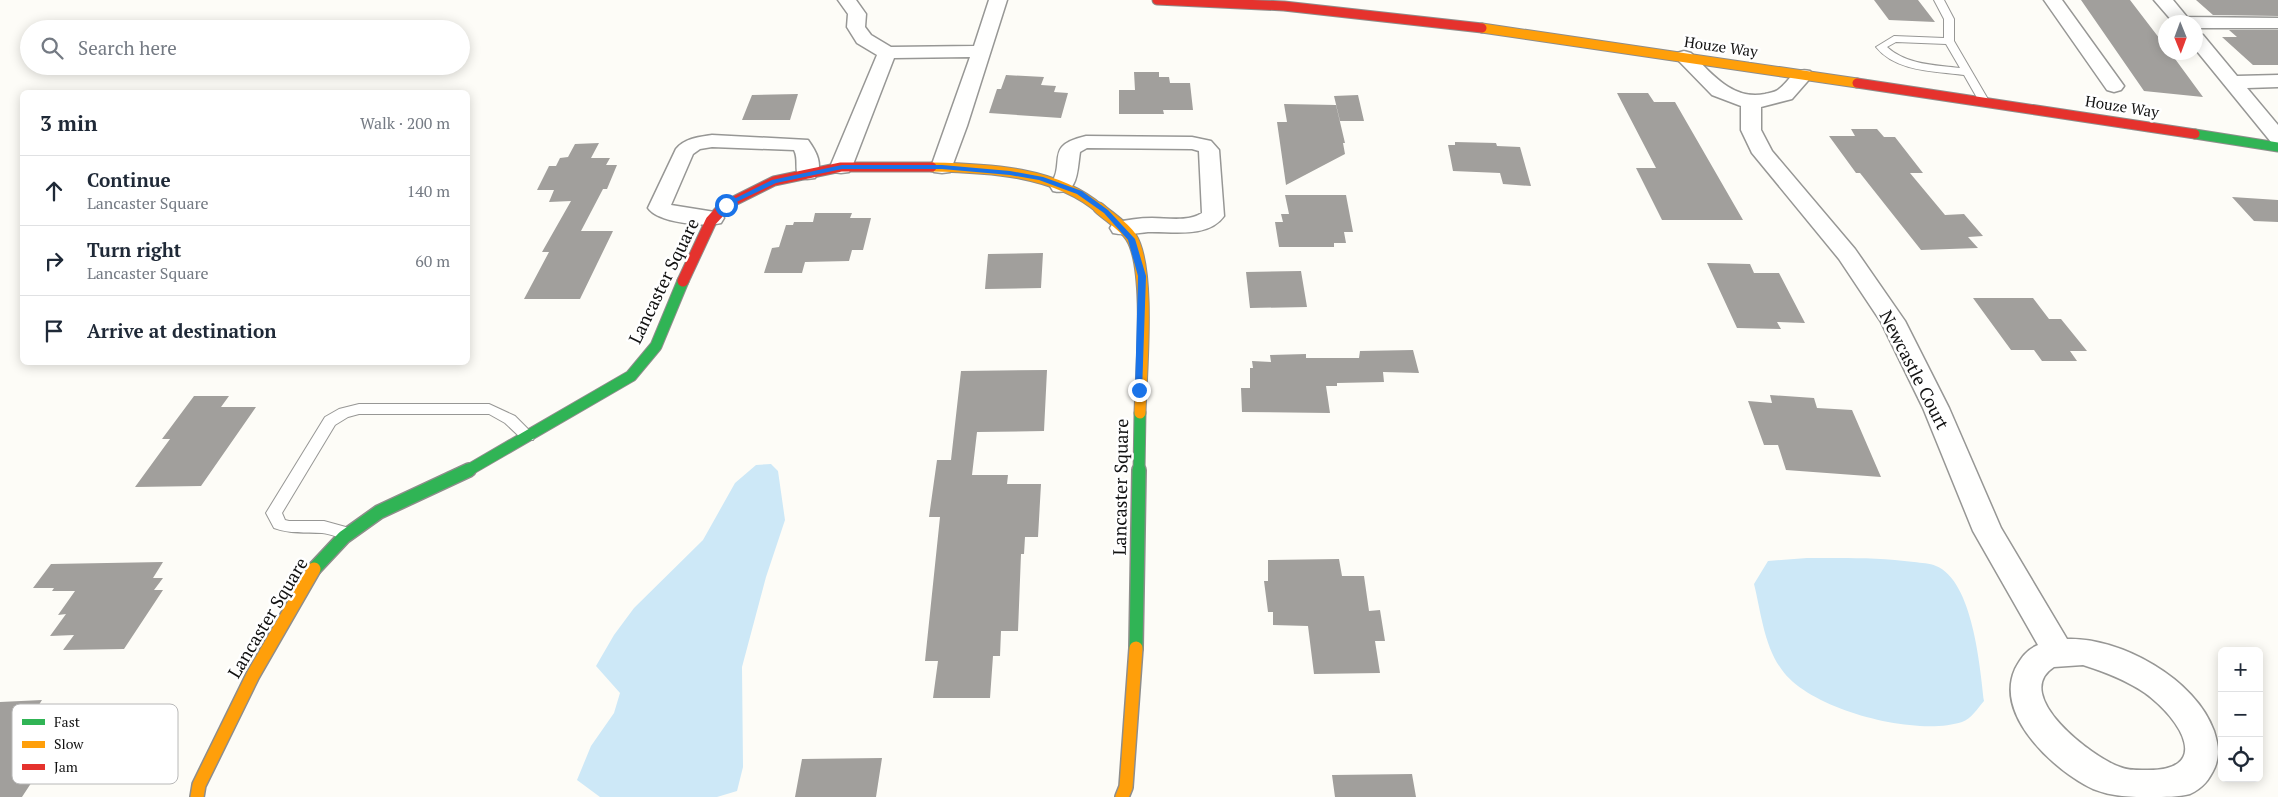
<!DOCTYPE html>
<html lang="en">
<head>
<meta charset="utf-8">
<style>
	body { margin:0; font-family:"PT Serif",serif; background:#f2f2f3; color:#1f2937 }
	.controls { position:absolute; right:15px; bottom:15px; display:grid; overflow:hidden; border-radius:8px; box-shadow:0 2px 12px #0003 }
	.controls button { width:45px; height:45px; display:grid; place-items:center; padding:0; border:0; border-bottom:1px solid #e0e1e3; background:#fff; color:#1f2937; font:25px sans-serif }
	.compass { position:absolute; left:2158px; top:15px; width:45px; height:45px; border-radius:50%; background:#fff; box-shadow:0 2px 12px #0003; rotate:179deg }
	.stop { position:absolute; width:15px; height:15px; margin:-11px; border:4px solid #1a73e8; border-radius:50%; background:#fff }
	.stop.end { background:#1a73e8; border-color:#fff; box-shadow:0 1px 5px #0008 }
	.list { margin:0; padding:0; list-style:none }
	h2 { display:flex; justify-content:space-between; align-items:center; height:65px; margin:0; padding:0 20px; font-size:21px }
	h2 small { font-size:16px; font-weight:400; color:#747a83 }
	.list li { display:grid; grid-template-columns:32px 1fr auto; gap:15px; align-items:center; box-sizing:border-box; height:70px; padding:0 20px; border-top:1px solid #e0e1e3 }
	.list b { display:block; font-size:19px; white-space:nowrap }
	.list p { margin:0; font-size:16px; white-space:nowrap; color:#747a83 }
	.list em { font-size:16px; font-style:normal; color:#747a83 }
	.icon { flex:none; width:28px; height:28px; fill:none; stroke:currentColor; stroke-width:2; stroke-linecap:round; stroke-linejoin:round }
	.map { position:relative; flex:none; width:2278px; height:797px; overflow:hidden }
	.search { position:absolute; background:#fff; box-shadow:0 2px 12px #0003; left:20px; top:20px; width:450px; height:55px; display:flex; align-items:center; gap:12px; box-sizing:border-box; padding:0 18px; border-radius:28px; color:#747a83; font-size:19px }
	.panel { position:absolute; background:#fff; box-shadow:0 2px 12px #0003; left:20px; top:90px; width:450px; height:275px; border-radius:8px }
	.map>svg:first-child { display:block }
	.water { fill:#cde8f7 }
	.building { fill:#a19f9c }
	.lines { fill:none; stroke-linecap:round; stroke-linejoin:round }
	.lane-casing { stroke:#979795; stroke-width:2 }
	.street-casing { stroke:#979795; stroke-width:3 }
	.fast-far2-casing { stroke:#8e8d8b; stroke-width:11 }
	.fast-far1-casing { stroke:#8e8d8b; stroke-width:13 }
	.fast-casing { stroke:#8e8d8b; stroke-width:16 }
	.slow-far2-casing { stroke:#8e8d8b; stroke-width:11 }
	.slow-far1-casing { stroke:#8e8d8b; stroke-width:13 }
	.slow-casing { stroke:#8e8d8b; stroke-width:16 }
	.jam-far1-casing { stroke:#8e8d8b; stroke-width:11 }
	.jam-casing { stroke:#8e8d8b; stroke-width:13 }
	.lane { fill:#fffffe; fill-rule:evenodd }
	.street { fill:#fffffe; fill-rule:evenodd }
	.fast-far2 { stroke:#30b455; stroke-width:9 }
	.fast-far1 { stroke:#30b455; stroke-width:11 }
	.fast { stroke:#30b455; stroke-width:13 }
	.slow-far2 { stroke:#ff9f0a; stroke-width:9 }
	.slow-far1 { stroke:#ff9f0a; stroke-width:11 }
	.slow { stroke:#ff9f0a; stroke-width:13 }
	.jam-far1 { stroke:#e5322d; stroke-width:9 }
	.jam { stroke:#e5322d; stroke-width:11 }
	.route { fill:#1a73e8 }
	.labels { text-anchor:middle; stroke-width:5; stroke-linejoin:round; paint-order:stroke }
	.far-street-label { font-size:15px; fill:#111; stroke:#fff }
	.street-label { font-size:18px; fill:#111; stroke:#fff }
	.key { fill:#fff; stroke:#b8b8b8; stroke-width:1 }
	.key-label { font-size:14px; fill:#111 }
</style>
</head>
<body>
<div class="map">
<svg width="2278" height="797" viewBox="0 0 2278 797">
	<rect width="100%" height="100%" fill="#fdfcf7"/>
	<!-- water -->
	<path class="water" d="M771,464l7,7 7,49 -19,57 -24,90 1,100 -6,24 -20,6h-117l-23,-17 14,-34 23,-33 6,-20 -24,-27 18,-31 20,-27 69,-68 32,-57 21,-18z
		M1807,558c36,0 71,-1 107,4 7,1 16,1 22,4 37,15 44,101 48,135 -6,7 -13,18 -22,21 -46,15 -152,-12 -180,-52 -18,-24 -21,-58 -28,-86l14,-23z"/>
	<!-- building -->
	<path class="building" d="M1874,0h44l17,22 -46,-2z
		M2081,0h49l36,47v5h4l33,45 -59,-6z
		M2196,0h82v16l-65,-1z
		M2229,30h49v35h-25l-31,-28h15z
		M1134,72h25v5h10l1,6h20l3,27h-30l1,4h-45v-24h16z
		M1006,75l38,2 -3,8 15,1 -2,6 14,1 -7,25 -72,-5 8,-24h4z
		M1617,93h31l6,9h21l68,118h-81l-26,-52h20z
		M798,94l-8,26h-48l10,-25z
		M1358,95l6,26h-24l-6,-25z
		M1284,104l52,1 9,38h-2l2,11 -59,31 -9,-63h10z
		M1851,129h26l7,8h11l28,36h-13l35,42 19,-1 19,22 -15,1 10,11 -57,2 -61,-77h-4l-27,-37h26z
		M1455,142l41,1 1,3 23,1 11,39 -28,-2 -3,-11 -47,-2 -5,-26h7z
		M599,143l-8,15h19l-4,7h11l-10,24h-4l-22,42h32l-33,68h-56l25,-47h-7l29,-51 -22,1 5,-12h-17l12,-24h7l4,-8 8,-1 7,-13z
		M1285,195h61l7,37h-9l2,11h-12v4h-55l-4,-25h8l-2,-8h8z
		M2232,197l46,3v22l-24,-1z
		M815,213h37l-2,5h21l-8,32h-11l-3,11 -44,1 -3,11h-38l8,-25 7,-1 7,-22h7l1,-3h19z
		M1043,253l-2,35 -56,1 3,-35z
		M1707,263l43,1 4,9h25l26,50 -28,-1 4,7 -44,-1z
		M1301,271l6,36 -57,1 -4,-36z
		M1973,298h60l16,21h12l26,32h-17l7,10h-35l-8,-11h-23z
		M1413,350l6,23 -36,-1 1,10 -47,1v3h-11l4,27 -88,-1 -1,-24h9v-20h3l-1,-7 19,1 -1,-7 36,-1v4h53l1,-7z
		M1047,370l-3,61 -67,1 -5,43h36l-1,9h34l-3,53h-13l-1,17h-3l-3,77h-17l-1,25h-7l-3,42h-57l5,-37h-13l15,-144h-11l8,-57h14l10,-89z
		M1770,395l44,3 3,10 35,2 29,67 -95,-7 -8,-25h-14l-16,-44 24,2z
		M194,396h35l-8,11h35l-55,79 -66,1 35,-48h-8z
		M1339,559l3,17h22l5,35 11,-1 5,31h-10l5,32 -66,1 -6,-48 -35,-1v-13h-5l-4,-31h4v-21z
		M163,562l-10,16h10l-9,12h9l-39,59 -61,1 11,-15 -24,1 16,-22 -8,1 17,-24h-23l2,-3h-21l18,-24z
		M42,700l-14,22 15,-1 -10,16 29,-1 -40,61h-22v-95z
		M882,758l-6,39h-81l7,-38z
		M1412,774l4,23h-81l-3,-22z"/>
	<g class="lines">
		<!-- lane casing -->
		<g class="lane-casing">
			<path id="lane" d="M1934,0h10l10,19v22l35,60 -1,2h-8l-16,-28c-30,-4 -68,-3 -88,-28l18,-11 50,2v-19zM1896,42l50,2 14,24c-25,-3 -53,-3 -73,-21z
				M359,404h130l26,12 20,20 -2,4h-10l-18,-17 -16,-9h-130l-11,3 -13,8 -53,88 3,7 4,1h35l29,8 3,4 -3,4c-10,4 -20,-3 -31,-4 -17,-1 -32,1 -48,-5l-8,-15 59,-96 14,-8z"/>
		</g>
		<!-- street casing -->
		<g class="street-casing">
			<path id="street" d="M838,0h18l10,14 -1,13 6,8 20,12 83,-1 15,-46h18l-40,126 -17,46 -8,1 -8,-1 -3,-5 39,-110 -76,1 -42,109 -3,5 -8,1 -8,-1 -3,-5 47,-112 -20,-12 -10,-16 1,-13z
				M2044,0h18l62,86 -3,4 -7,2 -7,-2z
				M2154,0h19l14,17 91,1v10h-82v-6h-23z
				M2196,33l7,2 34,41 41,-1v12l-31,1 31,37v19l-7,-2 -75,-92z
				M1684,51l7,2c20,20 42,48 74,41 4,-1 11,-2 14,-5 12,-9 14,-22 31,-18l3,4 -21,24 -31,8v23l11,21 83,98 50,72 44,87 52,120 66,111c53,-2 129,40 147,92 4,13 6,23 1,36 -6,13 -12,21 -25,27 -11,3 -26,3 -38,3 -22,0 -38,0 -59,-8 -38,-18 -99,-73 -78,-120 6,-11 11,-19 23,-24l-65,-114 -50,-123 -42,-86 -42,-63 -87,-106 -11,-23v-24l-29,-11 -37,-38 2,-4zM2083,665c22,7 43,15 62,28 36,26 70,80 -3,77 -8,0 -15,0 -22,-3 -27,-9 -110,-72 -66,-100z
				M712,135l96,5c8,11 16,25 7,38l-8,1 -8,-1c-5,-9 0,-19 -5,-28l-82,-3 -12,2 -7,5 -22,51 50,8 3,5 -3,5c-16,4 -63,0 -73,-15l28,-59c9,-11 23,-12 36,-14z
				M1086,136l106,1 19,4 8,9 5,66c-16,23 -53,15 -76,16 -12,1 -23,4 -35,1l-3,-5 3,-5c13,-3 26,-5 39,-5 16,0 36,4 50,-5l-3,-62 -7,-2 -105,-1 -7,4c-3,18 -1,45 -27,39l-3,-5c17,-25 -7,-40 36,-50z"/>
		</g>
		<!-- fast-far2 casing -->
		<g class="fast-far2-casing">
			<path id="fast-far2" d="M2195,134l83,13"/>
		</g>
		<!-- fast-far1 casing -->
		<g class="fast-far1-casing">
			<path id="fast-far1" d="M467,471l164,-95 25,-30 27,-65
				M1139,471l1,-58"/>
		</g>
		<!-- fast casing -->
		<g class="fast-casing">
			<path id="fast" d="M314,569l30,-32 35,-25 90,-42
				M1136,648l3,-178"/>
		</g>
		<!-- slow-far2 casing -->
		<g class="slow-far2-casing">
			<path id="slow-far2" d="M1482,28l375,55
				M932,167c56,1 125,4 169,43"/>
		</g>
		<!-- slow-far1 casing -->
		<g class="slow-far1-casing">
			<path id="slow-far1" d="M1099,208c10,9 25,18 32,29 20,31 10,136 9,176"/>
		</g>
		<!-- slow casing -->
		<g class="slow-casing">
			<path id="slow" d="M197,797l2,-12 54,-110 61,-106
				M1122,797l4,-10 10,-139"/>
		</g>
		<!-- jam-far1 casing -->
		<g class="jam-far1-casing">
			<path id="jam-far1" d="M1157,0l127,6 198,22
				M1857,83l338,51
				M722,210l4,-5 48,-24 67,-14h91"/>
		</g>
		<!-- jam casing -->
		<g class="jam-casing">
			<path id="jam" d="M683,281l28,-60 12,-13"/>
		</g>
		<!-- lane -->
		<use href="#lane" class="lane"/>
		<!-- street -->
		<use href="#street" class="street"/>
		<!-- fast-far2 -->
		<use href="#fast-far2" class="fast-far2"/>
		<!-- fast-far1 -->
		<use href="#fast-far1" class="fast-far1"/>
		<!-- fast -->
		<use href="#fast" class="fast"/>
		<!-- slow-far2 -->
		<use href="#slow-far2" class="slow-far2"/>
		<!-- slow-far1 -->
		<use href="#slow-far1" class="slow-far1"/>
		<!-- slow -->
		<use href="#slow" class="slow"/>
		<!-- jam-far1 -->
		<use href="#jam-far1" class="jam-far1"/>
		<!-- jam -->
		<use href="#jam" class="jam"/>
	</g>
	<!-- route -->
	<path class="route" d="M842,165h100l68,6 33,6 39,14 26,19 27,29 11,37 -4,116 -7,-2 3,-114 -10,-36 -24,-27 -27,-19 -38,-14 -29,-5 -68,-6h-100l-66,14 -48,23 -6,-1 50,-25z"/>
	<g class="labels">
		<!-- far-street labels -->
		<g class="far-street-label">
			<text transform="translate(1721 47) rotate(8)" y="5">Houze Way</text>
			<text transform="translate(2122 107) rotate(9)" y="5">Houze Way</text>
		</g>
		<!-- street labels -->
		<g class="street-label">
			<text transform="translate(664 281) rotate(-64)" y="6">Lancaster Square</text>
			<text transform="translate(1914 370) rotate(63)" y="6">Newcastle Court</text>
			<text transform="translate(1121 487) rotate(-89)" y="6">Lancaster Square</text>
			<text transform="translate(268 618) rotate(-59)" y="6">Lancaster Square</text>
		</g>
	</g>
	<!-- legend -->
	<rect x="12" y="704" width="166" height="80" rx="8" class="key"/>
	<rect x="22" y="719" width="23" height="6" fill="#30b455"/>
	<rect x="22" y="741" width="23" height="7" fill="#ff9f0a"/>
	<rect x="22" y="764" width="23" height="6" fill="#e5322d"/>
	<g class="key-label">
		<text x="54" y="727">Fast</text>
		<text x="54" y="749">Slow</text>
		<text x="54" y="772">Jam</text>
	</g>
</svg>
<div class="controls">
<button>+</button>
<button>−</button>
<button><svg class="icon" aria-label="locate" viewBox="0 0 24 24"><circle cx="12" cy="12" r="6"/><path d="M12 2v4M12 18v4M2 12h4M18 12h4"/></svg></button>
</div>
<svg class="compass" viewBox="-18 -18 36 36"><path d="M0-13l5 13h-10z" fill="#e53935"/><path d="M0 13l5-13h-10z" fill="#747a83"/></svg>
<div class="stop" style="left:726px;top:205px"></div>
<div class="stop end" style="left:1139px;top:390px"></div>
<div class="search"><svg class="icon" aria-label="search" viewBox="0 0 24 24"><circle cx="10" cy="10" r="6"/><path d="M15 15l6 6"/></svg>Search here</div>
<section class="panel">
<h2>3 min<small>Walk · 200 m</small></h2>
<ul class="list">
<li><svg class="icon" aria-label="ahead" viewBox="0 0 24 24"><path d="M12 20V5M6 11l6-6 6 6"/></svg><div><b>Continue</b><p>Lancaster Square</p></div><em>140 m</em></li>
<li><svg class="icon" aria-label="right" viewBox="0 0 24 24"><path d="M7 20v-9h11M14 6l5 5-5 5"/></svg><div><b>Turn right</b><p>Lancaster Square</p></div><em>60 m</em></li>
<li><svg class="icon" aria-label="arrive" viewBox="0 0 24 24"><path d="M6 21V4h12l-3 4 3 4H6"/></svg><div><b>Arrive at destination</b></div></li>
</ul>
</section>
</div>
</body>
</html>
